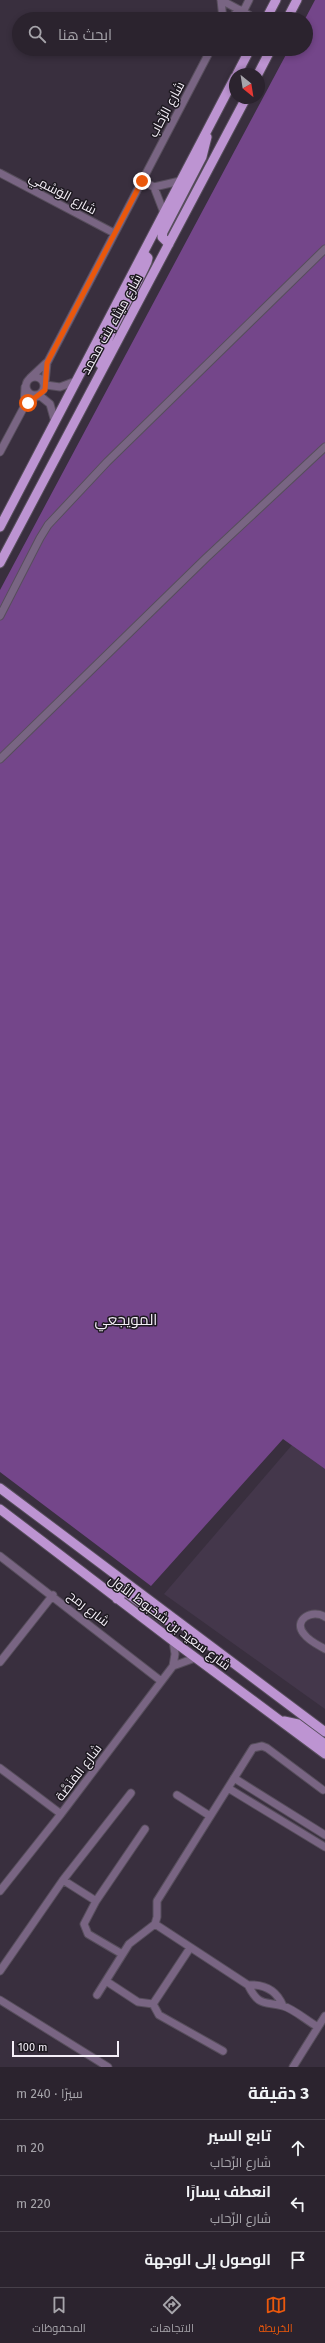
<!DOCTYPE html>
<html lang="ar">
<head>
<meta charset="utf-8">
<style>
	body { margin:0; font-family:"Fira Sans",Cairo,sans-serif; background:#372f3a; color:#f1f3f6; direction:rtl }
	.compass { position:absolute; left:229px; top:68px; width:36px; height:36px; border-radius:50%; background:#2b232e; box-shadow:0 2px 6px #0003; rotate:150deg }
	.scale { position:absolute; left:12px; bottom:10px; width:107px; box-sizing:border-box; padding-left:4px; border:2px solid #f5eff8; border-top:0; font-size:11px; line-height:14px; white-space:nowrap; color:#f5eff8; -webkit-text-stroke:3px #1d1920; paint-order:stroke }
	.stop { position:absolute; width:12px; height:12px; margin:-9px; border:3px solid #ea580c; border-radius:50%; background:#fff }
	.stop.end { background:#ea580c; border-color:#fff; box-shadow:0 1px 4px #0008 }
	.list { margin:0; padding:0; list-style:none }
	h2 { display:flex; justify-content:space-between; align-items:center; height:52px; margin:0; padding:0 16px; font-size:17px }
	h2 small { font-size:13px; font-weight:400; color:#a6a4aa }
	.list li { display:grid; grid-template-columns:26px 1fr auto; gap:12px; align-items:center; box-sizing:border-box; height:56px; padding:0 16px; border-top:1px solid #47404a }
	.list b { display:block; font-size:15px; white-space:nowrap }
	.list p { margin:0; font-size:13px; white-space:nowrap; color:#a6a4aa }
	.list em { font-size:13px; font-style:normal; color:#a6a4aa }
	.icon { flex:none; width:22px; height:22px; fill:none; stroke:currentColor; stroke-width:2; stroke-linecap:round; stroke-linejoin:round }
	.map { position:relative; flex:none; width:325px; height:2067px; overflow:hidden; direction:ltr }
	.search { position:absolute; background:#2b232e; box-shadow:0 2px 6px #0003; left:12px; right:12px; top:12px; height:44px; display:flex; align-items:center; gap:10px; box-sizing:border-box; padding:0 14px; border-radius:22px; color:#a6a4aa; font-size:15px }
	.sheet { height:220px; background:#2b232e }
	nav { display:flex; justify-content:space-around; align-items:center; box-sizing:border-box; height:56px; border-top:1px solid #47404a; background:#2b232e; font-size:11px; color:#a6a4aa }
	nav a { display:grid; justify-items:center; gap:2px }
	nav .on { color:#ea580c }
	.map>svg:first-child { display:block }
	.built { fill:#44374b }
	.forest { fill:#74468a }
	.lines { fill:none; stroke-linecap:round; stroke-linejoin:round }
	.minor-casing { stroke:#574e5c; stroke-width:9 }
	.major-casing { stroke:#574e5c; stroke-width:11 }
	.minor { stroke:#796583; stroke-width:7 }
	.major { stroke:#bd94d2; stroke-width:9 }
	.route { stroke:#ea580c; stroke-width:5 }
	.labels { text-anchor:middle; stroke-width:3; stroke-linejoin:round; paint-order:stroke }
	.street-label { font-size:13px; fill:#f5eff8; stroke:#1d1920 }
	.quarter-label { font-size:15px; fill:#f5eff8; stroke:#1d1920 }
</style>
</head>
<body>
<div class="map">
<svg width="325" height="2067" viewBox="0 0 325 2067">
	<rect width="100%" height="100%" fill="#392f3e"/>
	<!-- built -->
	<path class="built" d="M292,1445l33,24v240l-161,-115z"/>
	<!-- forest -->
	<path class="forest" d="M315,0h10v1469l-42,-30 -132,147 -151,-114v-882l289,-541h17l-1,-30z"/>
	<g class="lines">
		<!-- minor casing -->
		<g class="minor-casing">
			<path id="minor" d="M221,0l28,15 2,4
				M221,0l2,19
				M243,12l6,-12
				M229,19l11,-9
				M0,173l114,60
				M142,181l12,6 26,-6
				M154,187l10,26
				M26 386a9 9 0 1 1 18 0a9 9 0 1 1-18 0Z
				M30,378l16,-15
				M45,383l2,-20 164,-314
				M46,385l14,2 16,-6
				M39,395l11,9 5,18
				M24,407l1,-20
				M0,452l24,-45 14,-12
				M0,616l40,-78 8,-13 59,-63 218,-213
				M0,759l206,-201 119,-111
				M0,1556l161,125
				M325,1617c-12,-9 -33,3 -21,17 5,7 14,11 21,15
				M0,1662l53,-67
				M173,1666l22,-8
				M0,1768l61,46
				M234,1778l91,57
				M228,1788l97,59
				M177,1795l33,21
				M63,1880l33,21
				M0,1891l61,-77 112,-148 2,-12 -2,-13
				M155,1924l93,61c11,22 16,16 35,21 11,3 24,15 35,21
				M122,1954l-34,-20 -4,-10 12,-23 49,-72
				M0,1971l63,-91 68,-87
				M106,1981l32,21 15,2 6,11 64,36
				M248,1985c17,-1 29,6 35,21
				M97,1995l32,-51 26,-20 2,-7v-16l96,-153 9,-2 5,2 56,42
				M0,2000l108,67
				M153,2004l37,-56
				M293,2067l32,-51"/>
		</g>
		<!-- major casing -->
		<g class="major-casing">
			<path id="major" d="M266,19l10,-19
				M287,19l10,-19
				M237,74l13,-25
				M258,74l13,-25
				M169,244l-7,-7 1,-5 39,-75 5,-20
				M100,364c9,-37 32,-68 47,-102l1,-4 -5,-5
				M0,527l235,-450
				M0,563l246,-465
				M0,1488l325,244
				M0,1509l173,132 152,113
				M117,1599l5,-6h5l38,27 15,3
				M284,1721l14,3 27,20"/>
		</g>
		<!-- minor -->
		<use href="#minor" class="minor"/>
		<!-- major -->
		<use href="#major" class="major"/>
	</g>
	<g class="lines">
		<!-- route -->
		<path class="route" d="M28,403l17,-13 2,-27 95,-182"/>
	</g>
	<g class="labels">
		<!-- street labels -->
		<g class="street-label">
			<text transform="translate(166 109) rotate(-62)" y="5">شارع الرِّحاب</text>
			<text transform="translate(63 193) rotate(28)" y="5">شارع الوَسْمِي</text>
			<text transform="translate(111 324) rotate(-61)" y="5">شارع ميثاء بنت محمد</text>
			<text transform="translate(89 1608) rotate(38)" y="5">شارع رمح</text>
			<text transform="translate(170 1622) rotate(37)" y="5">شارع سعيد بن شخبوط الأول</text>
			<text transform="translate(78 1772) rotate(-53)" y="5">شارع المَنَصَّة</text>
		</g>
		<!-- quarter labels -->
		<g class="quarter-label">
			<text x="126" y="1325">المويجعي</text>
		</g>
	</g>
</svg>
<svg class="compass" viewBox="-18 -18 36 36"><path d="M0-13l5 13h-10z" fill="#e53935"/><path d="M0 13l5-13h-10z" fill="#a6a4aa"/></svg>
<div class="scale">100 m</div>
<div class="stop" style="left:28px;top:403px"></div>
<div class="stop end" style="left:142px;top:181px"></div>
<div class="search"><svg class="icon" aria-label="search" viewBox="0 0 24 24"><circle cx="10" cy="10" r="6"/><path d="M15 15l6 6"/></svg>ابحث هنا</div>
</div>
<section class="sheet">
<h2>3 دقيقة<small>سيرًا · 240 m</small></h2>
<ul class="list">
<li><svg class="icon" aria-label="ahead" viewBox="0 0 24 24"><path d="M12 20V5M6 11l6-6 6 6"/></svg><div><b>تابع السير</b><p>شارع الرِّحاب</p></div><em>20 m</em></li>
<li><svg class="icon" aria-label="left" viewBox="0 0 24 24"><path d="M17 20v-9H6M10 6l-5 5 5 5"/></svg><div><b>انعطف يسارًا</b><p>شارع الرِّحاب</p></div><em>220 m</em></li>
<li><svg class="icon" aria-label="arrive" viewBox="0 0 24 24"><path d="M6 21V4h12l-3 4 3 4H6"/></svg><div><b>الوصول إلى الوجهة</b></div></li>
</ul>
</section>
<nav>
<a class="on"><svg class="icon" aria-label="map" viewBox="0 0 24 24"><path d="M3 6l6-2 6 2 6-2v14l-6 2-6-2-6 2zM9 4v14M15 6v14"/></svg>الخريطة</a>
<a><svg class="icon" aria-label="directions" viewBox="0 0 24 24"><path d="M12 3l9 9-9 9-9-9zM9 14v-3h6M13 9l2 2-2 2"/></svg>الاتجاهات</a>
<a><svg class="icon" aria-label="saved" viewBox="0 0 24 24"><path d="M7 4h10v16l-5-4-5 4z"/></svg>المحفوظات</a>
</nav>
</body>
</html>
